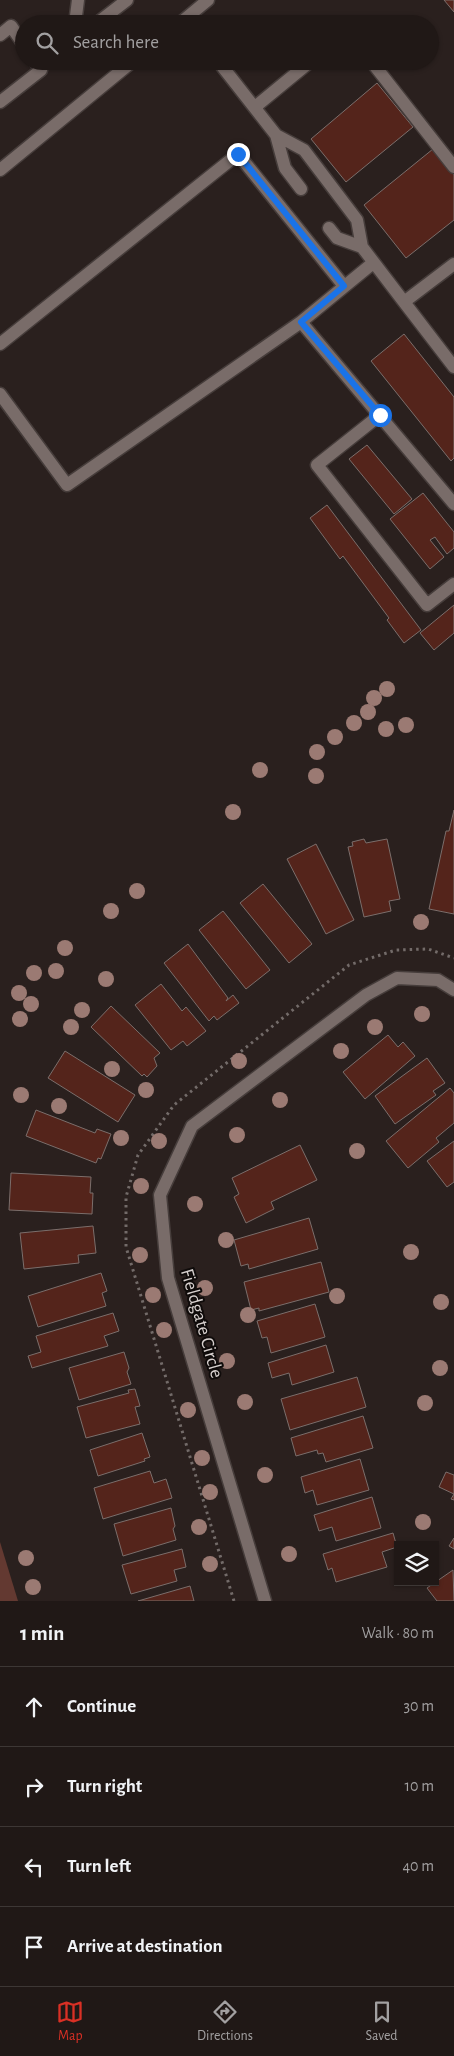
<!DOCTYPE html>
<html lang="en">
<head>
<meta charset="utf-8">
<style>
	body { margin:0; font-family:"Alegreya Sans",sans-serif; background:#28211f; color:#f1f3f6 }
	.controls { position:absolute; right:15px; bottom:15px; display:grid; overflow:hidden; border-radius:0px; box-shadow:0 1px 4px #0004 }
	.controls button { width:45px; height:45px; display:grid; place-items:center; padding:0; border:0; border-bottom:1px solid #3d3735; background:#201816; color:#f1f3f6; font:25px sans-serif }
	.stop { position:absolute; width:15px; height:15px; margin:-11px; border:4px solid #1a73e8; border-radius:50%; background:#fff }
	.stop.end { background:#1a73e8; border-color:#fff; box-shadow:0 1px 5px #0008 }
	.list { margin:0; padding:0; list-style:none }
	h2 { display:flex; justify-content:space-between; align-items:center; height:65px; margin:0; padding:0 20px; font-size:21px }
	h2 small { font-size:16px; font-weight:400; color:#a2a0a1 }
	.list li { display:grid; grid-template-columns:32px 1fr auto; gap:15px; align-items:center; box-sizing:border-box; height:80px; padding:0 20px; border-top:1px solid #3d3735 }
	.list b { display:block; font-size:19px; white-space:nowrap }
	.list em { font-size:16px; font-style:normal; color:#a2a0a1 }
	.icon { flex:none; width:28px; height:28px; fill:none; stroke:currentColor; stroke-width:2; stroke-linecap:round; stroke-linejoin:round }
	.map { position:relative; flex:none; width:454px; height:1601px; overflow:hidden }
	.search { position:absolute; background:#201816; box-shadow:0 1px 4px #0004; left:15px; right:15px; top:15px; height:55px; display:flex; align-items:center; gap:12px; box-sizing:border-box; padding:0 18px; border-radius:28px; color:#a2a0a1; font-size:19px }
	.sheet { height:385px; background:#201816 }
	nav { display:flex; justify-content:space-around; align-items:center; box-sizing:border-box; height:70px; border-top:1px solid #3d3735; background:#201816; font-size:14px; color:#a2a0a1 }
	nav a { display:grid; justify-items:center; gap:2px }
	nav .on { color:#d93025 }
	.map>svg:first-child { display:block }
	.green { fill:#633931 }
	.building { fill:#54241b; stroke:#7b6e6b }
	.lines { fill:none; stroke-linecap:round; stroke-linejoin:round }
	.service-casing { stroke:#463d3b; stroke-width:15 }
	.minor-casing { stroke:#463d3b; stroke-width:15 }
	.secondary-casing { stroke:#463d3b; stroke-width:15 }
	.path { stroke:#736b69; stroke-width:3; stroke-dasharray:2.5 4; stroke-linecap:butt }
	.service { stroke:#796c69; stroke-width:12 }
	.minor { stroke:#796c69; stroke-width:12 }
	.secondary { stroke:#796c69; stroke-width:12 }
	.tree { fill:#9b7a73 }
	.route { stroke:#1a73e8; stroke-width:6 }
	.labels { text-anchor:middle; stroke-width:4; stroke-linejoin:round; paint-order:stroke }
	.street-label { font-size:19px; fill:#d7d0ce; stroke:#0f0b0a }
</style>
</head>
<body>
<div class="map">
<svg width="454" height="1601" viewBox="0 0 454 1601">
	<rect width="100%" height="100%" fill="#2a201e"/>
	<!-- green -->
	<path class="green" d="M0,1542l18,59h-18z"/>
	<!-- building -->
	<path class="building" d="M444,0h10v12z
		M377,83l36,44 -67,55 -35,-43z
		M433,149l21,26v45l-48,38 -42,-53z
		M404,334l50,63v61l-3,3 -80,-100z
		M367,445l45,54 -18,15 -45,-55z
		M423,493l31,39v16l-7,6 -12,-17 -5,3 14,17 -14,12 -40,-50z
		M327,505l94,125 -17,13 -17,-23 2,-2 -46,-62 -3,3 -30,-41z
		M454,605v28l-20,17 -14,-17z
		M454,810v104l-25,-5 17,-78h3z
		M364,839l2,4 21,-4 13,60 -11,2 2,10 -27,6 -16,-70 5,-1 -1,-4z
		M316,844l38,76 -28,14 -39,-75z
		M263,884l49,60 -23,19 -49,-60z
		M223,911l47,59 -24,19 -47,-59z
		M188,944l40,54 -2,3 7,-6 6,8 -22,17 -3,-4 -5,5 -45,-58z
		M161,984l21,27 4,-4 20,24 -19,15 -4,-5 -12,9 -36,-45z
		M111,1006l49,47 -6,5 3,8 -10,11 -3,-3 -2,2 -51,-49z
		M388,1035l10,12 5,-5 12,14 -50,43 -22,-27z
		M65,1051l70,44 -17,27 -70,-44z
		M427,1058l18,25 -12,8 3,4 -41,29 -20,-28z
		M450,1088l4,5v30l-18,15 3,4 -31,26 -22,-27z
		M36,1110l59,23 2,-4 14,5 -10,25 -3,-1 -2,5 -70,-27z
		M454,1141v41l-7,5 -20,-26z
		M300,1145l17,35 -46,22 3,7 -28,14 -12,-26 5,-3 -7,-16z
		M11,1173l80,4 -1,16h3l-1,21 -83,-4z
		M309,1218l9,31 -69,20 -1,-5 -7,2 -7,-26z
		M93,1226l3,27 -18,2 1,8 -55,6 -4,-36z
		M321,1262l8,30 -70,19v-3l-8,2 -7,-28z
		M101,1273l6,18 -5,2 4,13 -68,21 -10,-31z
		M315,1304l10,33 -54,16 -4,-16 -5,1 -5,-17z
		M113,1313l6,18 -15,5 4,10 -76,22 -4,-12 13,-4 -5,-16z
		M326,1345l8,27 -42,13 -3,-12 -17,5 -4,-15z
		M124,1352l5,16 -2,4 4,12 -52,16 -10,-32z
		M357,1377l9,30 -76,23 -9,-31z
		M135,1389l5,17 -5,1 5,17 -54,14 -9,-31 52,-14 -1,-3z
		M363,1416l10,32 -47,14 -3,-9 -5,1 -1,-4 -21,6 -5,-18z
		M142,1433l8,24 -6,2 1,2 -47,15 -8,-26z
		M360,1459l9,31 -52,15 -4,-15 -8,3 -4,-16z
		M150,1471l4,12 12,-4 6,19 -69,21 -9,-31z
		M446,1472l8,3v25l-3,-1 3,-5 -15,-7z
		M372,1497l9,31 -45,13 -4,-14 -13,4 -5,-16z
		M171,1508l4,18 -2,3 3,11 -53,16 -9,-32z
		M393,1533l4,14 -15,5 5,15 -51,15 -4,-14 -4,2 -5,-16z
		M454,1538v11l-5,-3z
		M182,1549l4,18 -12,3 3,11 -46,13 -9,-29z
		M453,1570l1,31h-17l-10,-13z
		M190,1586l4,15h-56z"/>
	<g class="lines">
		<!-- service casing -->
		<g class="service-casing">
			<path id="service" d="M75,24l3,-24
				M96,24l31,-24
				M0,35l11,-9 13,19
				M218,61l58,74 9,33 16,21
				M371,61l83,106
				M0,102l41,-32 -6,-9
				M255,107l56,-46
				M276,135l28,15 53,70 5,27 42,55 50,-38
				M329,228l8,10 25,9
				M373,263l-72,59 153,182
				M404,302l50,65
				M0,344l238,-190 106,132
				M0,394l67,91 234,-163
				M380,415l-63,50 110,140 27,-21"/>
		</g>
		<!-- minor casing -->
		<g class="minor-casing">
			<path id="minor" d="M265,1601l-97,-323 -8,-83 32,-69 174,-131 31,-17 41,2 16,10"/>
		</g>
		<!-- secondary casing -->
		<g class="secondary-casing">
			<path id="secondary" d="M179,24l29,-24
				M0,170l133,-109"/>
		</g>
		<!-- path -->
		<path class="path" d="M234,1601l-108,-354v-50l12,-42 36,-50 175,-140 47,-15 32,-1 26,9"/>
		<!-- service -->
		<use href="#service" class="service"/>
		<!-- minor -->
		<use href="#minor" class="minor"/>
		<!-- secondary -->
		<use href="#secondary" class="secondary"/>
	</g>
	<!-- trees -->
	<g class="tree">
		<circle cx="387" cy="689" r="8"/>
		<circle cx="374" cy="698" r="8"/>
		<circle cx="368" cy="712" r="8"/>
		<circle cx="354" cy="723" r="8"/>
		<circle cx="406" cy="725" r="8"/>
		<circle cx="386" cy="729" r="8"/>
		<circle cx="335" cy="737" r="8"/>
		<circle cx="317" cy="752" r="8"/>
		<circle cx="260" cy="770" r="8"/>
		<circle cx="316" cy="776" r="8"/>
		<circle cx="233" cy="812" r="8"/>
		<circle cx="137" cy="891" r="8"/>
		<circle cx="111" cy="911" r="8"/>
		<circle cx="421" cy="922" r="8"/>
		<circle cx="65" cy="948" r="8"/>
		<circle cx="56" cy="971" r="8"/>
		<circle cx="34" cy="973" r="8"/>
		<circle cx="106" cy="979" r="8"/>
		<circle cx="19" cy="993" r="8"/>
		<circle cx="31" cy="1004" r="8"/>
		<circle cx="82" cy="1010" r="8"/>
		<circle cx="422" cy="1014" r="8"/>
		<circle cx="20" cy="1019" r="8"/>
		<circle cx="71" cy="1027" r="8"/>
		<circle cx="375" cy="1027" r="8"/>
		<circle cx="341" cy="1051" r="8"/>
		<circle cx="239" cy="1061" r="8"/>
		<circle cx="112" cy="1069" r="8"/>
		<circle cx="146" cy="1090" r="8"/>
		<circle cx="21" cy="1095" r="8"/>
		<circle cx="280" cy="1100" r="8"/>
		<circle cx="59" cy="1106" r="8"/>
		<circle cx="237" cy="1135" r="8"/>
		<circle cx="121" cy="1138" r="8"/>
		<circle cx="159" cy="1141" r="8"/>
		<circle cx="357" cy="1151" r="8"/>
		<circle cx="141" cy="1186" r="8"/>
		<circle cx="195" cy="1204" r="8"/>
		<circle cx="226" cy="1240" r="8"/>
		<circle cx="411" cy="1252" r="8"/>
		<circle cx="140" cy="1255" r="8"/>
		<circle cx="205" cy="1288" r="8"/>
		<circle cx="153" cy="1295" r="8"/>
		<circle cx="337" cy="1296" r="8"/>
		<circle cx="441" cy="1302" r="8"/>
		<circle cx="248" cy="1315" r="8"/>
		<circle cx="164" cy="1330" r="8"/>
		<circle cx="227" cy="1361" r="8"/>
		<circle cx="440" cy="1368" r="8"/>
		<circle cx="245" cy="1402" r="8"/>
		<circle cx="425" cy="1403" r="8"/>
		<circle cx="188" cy="1410" r="8"/>
		<circle cx="202" cy="1458" r="8"/>
		<circle cx="265" cy="1475" r="8"/>
		<circle cx="210" cy="1492" r="8"/>
		<circle cx="423" cy="1522" r="8"/>
		<circle cx="199" cy="1527" r="8"/>
		<circle cx="289" cy="1554" r="8"/>
		<circle cx="26" cy="1558" r="8"/>
		<circle cx="210" cy="1564" r="8"/>
		<circle cx="33" cy="1587" r="8"/>
	</g>
	<g class="lines">
		<!-- route -->
		<path class="route" d="M238,154l106,132 -43,36 79,93"/>
	</g>
	<g class="labels">
		<!-- street labels -->
		<g class="street-label">
			<text transform="translate(203 1323) rotate(74)" y="7">Fieldgate Circle</text>
		</g>
	</g>
</svg>
<div class="controls">
<button><svg class="icon" aria-label="layers" viewBox="0 0 24 24"><path d="M12 4l9 5-9 5-9-5zM3 14l9 5 9-5"/></svg></button>
</div>
<div class="stop" style="left:380px;top:415px"></div>
<div class="stop end" style="left:238px;top:154px"></div>
<div class="search"><svg class="icon" aria-label="search" viewBox="0 0 24 24"><circle cx="10" cy="10" r="6"/><path d="M15 15l6 6"/></svg>Search here</div>
</div>
<section class="sheet">
<h2>1 min<small>Walk · 80 m</small></h2>
<ul class="list">
<li><svg class="icon" aria-label="ahead" viewBox="0 0 24 24"><path d="M12 20V5M6 11l6-6 6 6"/></svg><div><b>Continue</b></div><em>30 m</em></li>
<li><svg class="icon" aria-label="right" viewBox="0 0 24 24"><path d="M7 20v-9h11M14 6l5 5-5 5"/></svg><div><b>Turn right</b></div><em>10 m</em></li>
<li><svg class="icon" aria-label="left" viewBox="0 0 24 24"><path d="M17 20v-9H6M10 6l-5 5 5 5"/></svg><div><b>Turn left</b></div><em>40 m</em></li>
<li><svg class="icon" aria-label="arrive" viewBox="0 0 24 24"><path d="M6 21V4h12l-3 4 3 4H6"/></svg><div><b>Arrive at destination</b></div></li>
</ul>
</section>
<nav>
<a class="on"><svg class="icon" aria-label="map" viewBox="0 0 24 24"><path d="M3 6l6-2 6 2 6-2v14l-6 2-6-2-6 2zM9 4v14M15 6v14"/></svg>Map</a>
<a><svg class="icon" aria-label="directions" viewBox="0 0 24 24"><path d="M12 3l9 9-9 9-9-9zM9 14v-3h6M13 9l2 2-2 2"/></svg>Directions</a>
<a><svg class="icon" aria-label="saved" viewBox="0 0 24 24"><path d="M7 4h10v16l-5-4-5 4z"/></svg>Saved</a>
</nav>
</body>
</html>
